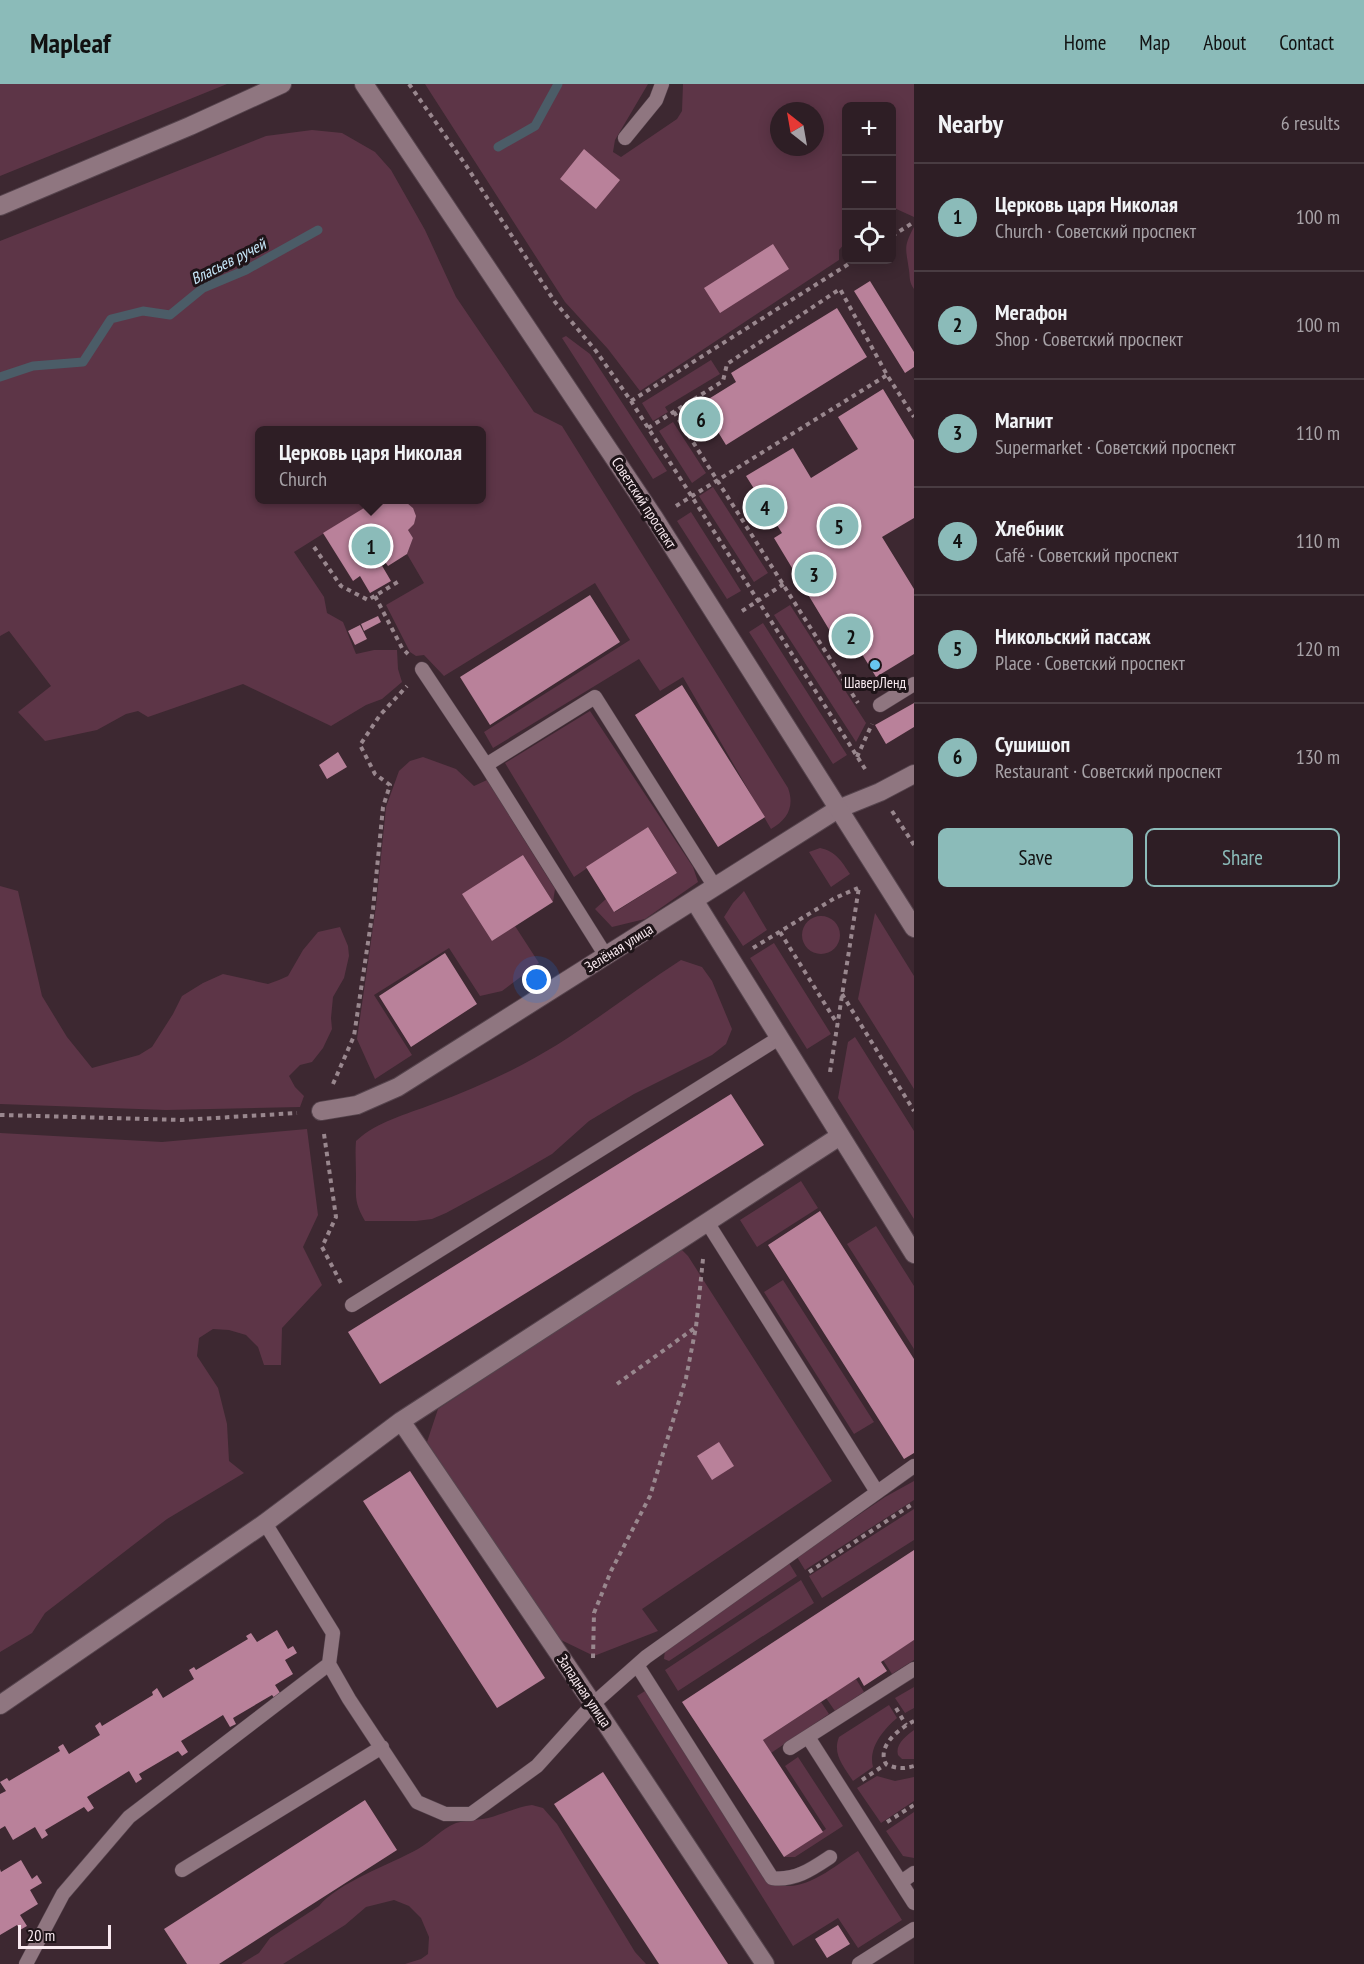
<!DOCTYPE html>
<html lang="en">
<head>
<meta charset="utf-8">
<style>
	body { margin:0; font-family:"PT Sans Narrow",sans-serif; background:#3a2b32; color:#f1f3f6 }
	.controls { position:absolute; right:18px; top:18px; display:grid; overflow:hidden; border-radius:9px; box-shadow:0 3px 15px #0003 }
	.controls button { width:54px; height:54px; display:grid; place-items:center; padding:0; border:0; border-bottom:2px solid #493c42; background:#2e1e25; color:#f1f3f6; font:30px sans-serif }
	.compass { position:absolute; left:770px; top:18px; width:54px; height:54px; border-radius:50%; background:#2e1e25; box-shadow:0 3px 15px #0003; rotate:329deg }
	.scale { position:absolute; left:18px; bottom:15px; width:93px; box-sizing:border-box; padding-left:6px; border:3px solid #f9eaf0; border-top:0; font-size:16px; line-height:21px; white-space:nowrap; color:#f9eaf0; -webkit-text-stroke:4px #1e1418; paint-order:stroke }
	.you { position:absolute; left:537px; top:896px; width:21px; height:21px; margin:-15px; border:4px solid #fff; border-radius:50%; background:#1a73e8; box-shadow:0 0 0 9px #1a73e833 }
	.badge { display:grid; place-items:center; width:39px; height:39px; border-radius:50%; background:#8bbbb9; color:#111; font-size:20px; font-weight:700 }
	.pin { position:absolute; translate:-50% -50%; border:3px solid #fff; box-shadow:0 2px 6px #0006 }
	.popup { position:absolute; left:255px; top:342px; width:231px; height:78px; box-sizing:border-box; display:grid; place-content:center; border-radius:9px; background:#2e1e25; filter:drop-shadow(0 2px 4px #0005); font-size:20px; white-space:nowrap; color:#a7a2a7 }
	.popup b { font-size:22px; color:#f1f3f6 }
	.popup::after { content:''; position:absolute; left:50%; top:100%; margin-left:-12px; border:12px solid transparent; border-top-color:#2e1e25 }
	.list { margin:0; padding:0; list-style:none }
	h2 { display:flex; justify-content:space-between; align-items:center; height:78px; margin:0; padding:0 24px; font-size:26px }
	h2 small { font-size:20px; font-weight:400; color:#a7a2a7 }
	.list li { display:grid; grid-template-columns:39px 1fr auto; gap:18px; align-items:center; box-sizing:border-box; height:108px; padding:0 24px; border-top:2px solid #493c42 }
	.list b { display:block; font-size:22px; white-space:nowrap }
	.list p { margin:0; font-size:20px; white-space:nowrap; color:#a7a2a7 }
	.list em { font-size:20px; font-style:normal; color:#a7a2a7 }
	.actions { display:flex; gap:12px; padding:18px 24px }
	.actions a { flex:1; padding:14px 0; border:2px solid #8bbbb9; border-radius:9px; text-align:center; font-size:21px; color:#8bbbb9 }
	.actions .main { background:#8bbbb9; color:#111 }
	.icon { flex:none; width:33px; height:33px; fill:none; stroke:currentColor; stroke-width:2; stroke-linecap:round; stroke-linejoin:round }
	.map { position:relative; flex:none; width:914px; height:1880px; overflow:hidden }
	header { display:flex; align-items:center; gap:36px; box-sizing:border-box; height:84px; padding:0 30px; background:#8bbbb9; color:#111 }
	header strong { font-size:28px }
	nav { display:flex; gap:33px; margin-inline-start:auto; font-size:21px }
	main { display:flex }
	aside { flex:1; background:#2e1e25 }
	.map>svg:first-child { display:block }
	.green { fill:#5d3547; fill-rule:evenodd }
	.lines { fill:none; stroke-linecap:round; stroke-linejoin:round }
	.stream { stroke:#4b5c67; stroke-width:9 }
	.building { fill:#b9819a }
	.lane-casing { stroke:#56444d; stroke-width:15 }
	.street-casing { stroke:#56444d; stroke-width:20 }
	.secondary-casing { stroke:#56444d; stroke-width:20 }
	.path { stroke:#99878e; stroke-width:4; stroke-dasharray:4.5 4.5; stroke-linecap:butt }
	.lane { stroke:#8f7680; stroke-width:14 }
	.street { stroke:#8f7680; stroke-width:18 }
	.secondary { stroke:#8f7680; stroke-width:18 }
	.poi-dot { fill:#67c4f0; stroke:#1e1418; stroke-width:2 }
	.labels { text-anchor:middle; stroke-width:6; stroke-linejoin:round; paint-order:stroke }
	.street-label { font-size:15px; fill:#f9eaf0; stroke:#1e1418 }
	.poi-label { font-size:15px; fill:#f9eaf0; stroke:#1e1418 }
	.water-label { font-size:16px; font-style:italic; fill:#c7e8fa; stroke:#1e1418 }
</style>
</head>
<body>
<header>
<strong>Mapleaf</strong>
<nav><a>Home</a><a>Map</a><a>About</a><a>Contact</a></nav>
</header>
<main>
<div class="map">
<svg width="914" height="1880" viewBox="0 0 914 1880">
	<rect width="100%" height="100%" fill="#3d2831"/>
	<!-- green -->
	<path class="green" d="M0,0h227l-227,92z
		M425,0h223l-33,56 -2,12 8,5 56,-38 5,-8 1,-27h231v133l-22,-10v-101h-46v136l-7,8v10l-199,131 -32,-42 -43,-47zM779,27h36v36h-36z
		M312,46l30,3 33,19 16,18 34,60 31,67 78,115 28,14 226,362c7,19 -1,32 -17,41l-88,-152 -23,14 -21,-32 -146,89 -9,-16 146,-92 -35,-57 -151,93 -20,-21 -8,1 -6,-4 -24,-47 38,-22 -17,-29 6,-16 -5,-8 5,-22c-7,-6 -12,-8 -21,-5l-2,-3h92v-70h-222v70h117l-83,52 30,45 3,16 16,9 13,32 18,-4h23l1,19 4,13 -20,17 -16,6 -35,21 -88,-42 -95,33 -10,-6 -12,3 -29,16 -52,11 -27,-29 33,-26 -42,-55 -9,5v-395l266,-105z
		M914,143v62c-5,-7 -4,-11 -5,-19 -3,-21 -6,-23 5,-43z
		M566,252l24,18 77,117 -14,8 -91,-141z
		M711,276l9,14 -55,33 3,5 -15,9 -11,-18z
		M673,338l33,51 -14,10 -33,-52z
		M713,403l55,86 -14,9 -55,-86z
		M691,428l50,79 -14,8 -50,-78z
		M790,521l76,118 -10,19 -82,-127z
		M763,539l84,132 -14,9 -84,-132z
		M590,627l103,156 5,15 -53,37 -33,8 -17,-18 11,-10 9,13 62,-39 -29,-46 -74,50 -69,-114z
		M423,673l33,12 18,17 13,-6 68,109 -2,13 -30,-47 -31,86 23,-15 24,37 -37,28 -22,5 -31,-48 -75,47 38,60 -37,24 -18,-40 19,-133 10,-99 13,-36 11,-10z
		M820,764c16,3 22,14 30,26l-19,13 -22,-35z
		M0,802l18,5 24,105 25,41 25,31 47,-13 13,-8 21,-33 9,-18 21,-13 20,-9 45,10 11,-4 9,-4 15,-26 15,-18 22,-5 8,19 1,10 -5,22 -11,19 -2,21 1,11 -9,19 -11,14 -12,3 -11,11 6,11 9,9 -4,11 -134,3 -166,-6z
		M744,807l23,39 -24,16 -19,-29 9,-14z
		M875,829l39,63v113l-56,-90z
		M802 851a19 19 0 1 1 38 0a19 19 0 1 1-38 0Z
		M774,859l57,91 -24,15 -57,-91z
		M681,876l21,7 10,14 20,48 -6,15 -14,11 -78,39 -45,27 -37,33 -45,26 -61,33 -14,6 -16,2h-51c-11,-19 -9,-24 -9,-46 0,-11 -1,-22 0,-34 22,-20 49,-26 77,-37 27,-10 53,-21 79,-34 61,-30 113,-74 169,-110z
		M855,953l59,94v88l-76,-121 10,-56z
		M307,1045l11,86 -15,32 19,38 -40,43 -1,37h-17l-6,-18 -12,-12 -17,-5 -16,-1 -14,9 -2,18 21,32 9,36 2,37 15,12 -77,46 -122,94 -13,20 -32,19v-519l162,9z
		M801,1097l17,27 -61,39 -17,-27z
		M876,1142l38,60v63l-67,-105z
		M681,1165l7,7 144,225 -190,128 16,22 -64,25 -33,-16 -29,-40 -105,-158 11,-33z
		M783,1196l91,142 -20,12 -90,-142z
		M914,1397v19l-109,70 -8,-13 88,-60z
		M914,1425v31l-92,58 -13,-22z
		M789,1479l8,13 -128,85 -5,-2 1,-9z
		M801,1496l13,23 -136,88 -13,-21z
		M914,1556v20l-22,14 -9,-14z
		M856,1595l8,13 -29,19 -9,-13z
		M914,1603v21l-9,5 -10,-15z
		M645,1607l123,188c28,22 66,-13 90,-28l44,69 -44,28 -20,-30 -45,28 -156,-250z
		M821,1618l8,12 -58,39 -8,-13z
		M889,1621l8,13c-14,12 -29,30 -24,49l-20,14c-9,-14 -21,-27 -14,-44z
		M914,1646v29h-12l-4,-4c-3,-11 8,-19 16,-25z
		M798,1673l45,69 -48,31h-11l42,-28 -41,-63z
		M877,1692l18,5 19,-4v24l-33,22 -24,-35z
		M532,1721l11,3 14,16 78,128 11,12h-241l16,-5 7,-5 1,-17 -8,-19 -12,-12 -15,-6 -28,7 -21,18 -62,39h-42l18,-11 11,-15 49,-32c20,-24 70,-41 99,-57 14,-8 23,-20 38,-26 11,-3 22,-3 32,-5 15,-4 29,-11 44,-13z
		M914,1728v46l-11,-2 -17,-25z"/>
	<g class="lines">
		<!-- stream -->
		<path class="stream" d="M498,63l37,-21 23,-42
			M0,293l33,-11 50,-4 28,-43 32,-8 27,4 33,-27 43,-18 72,-40"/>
	</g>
	<!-- building -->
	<path class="building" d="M584,65l36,31 -24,29 -36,-30z
		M773,160l16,25 -69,44 -16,-25z
		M870,197l44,71v15l-9,6 -51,-82z
		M837,224l30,49 -141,88 -11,-18 -7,5 -14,-24 42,-26 -5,-9z
		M883,305l31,51v78l-32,19 32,52v65l-38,23 -33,-54 -13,8 -56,-93 8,-5 -36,-57 47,-28 18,30 47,-29 -20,-32z
		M377,416h13l2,3 7,-2 8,2 6,5 3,8 -2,8 -6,6 5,8 -6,16 -19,12 -3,-4 -4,2 10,17 -21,12 -10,-17 -7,5 -30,-48z
		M590,511l30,47 -130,83 -30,-48z
		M378,532l3,6 -17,9 -3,-7z
		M360,541l7,14 -12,6 -7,-14z
		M682,601l83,132 -47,30 -83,-132z
		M914,619v24l-28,17 -11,-19z
		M338,668l9,15 -20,12 -8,-14z
		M648,743l29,46 -63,39 -28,-45z
		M523,771l30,47 -61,39 -30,-47z
		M445,869l32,51 -66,43 -32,-51z
		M731,1010l33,51 -384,239 -32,-52z
		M820,1127l94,148v94l-10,6 -136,-214z
		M719,1358l15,24 -22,14 -15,-24z
		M410,1387l135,207 -48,30 -134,-207z
		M914,1466v90l-33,22 6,9 -23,15 -5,-9 -96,63 60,92 -39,25 -102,-155z
		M277,1546l11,19 5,-3 4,7 -12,7 8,14 -18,11 7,11 -6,4 -4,-5 -39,23 3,6 -6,3 -7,-12 -42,26 7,11 -6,4 -4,-5 -39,23 3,5 -6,4 -7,-12 -42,26 7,11 -6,4 -4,-5 -39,23 3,5 -6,4 -7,-12 -22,13 -8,-14 -5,3v-35l6,-3 -6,-9 7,-4 2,3 51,-30 -2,-4 5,-3 6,10 31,-19 -5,-9 5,-4 2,4 51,-31 -1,-3 5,-4 6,10 31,-19 -5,-9 5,-3 2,3 52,-31 -2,-3 5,-3 6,9z
		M603,1688l125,192h-69l-105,-160z
		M365,1716l32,50 -178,114h-32l-23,-35z
		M21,1776l11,19 5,-4 5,8 -12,7 8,14 -18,11 7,11 -7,4 -3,-5 -17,10v-66l1,3z
		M838,1841l12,19 -23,14 -12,-19z"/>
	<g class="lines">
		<!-- lane casing -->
		<g class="lane-casing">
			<path id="lane" d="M625,54l31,-38 6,-16
				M422,585l64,96 120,191
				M880,621l34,-21
				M486,681l109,-68 120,190
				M707,1138l170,270
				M352,1221l427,-267
				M329,1580l20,35 68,103 28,12h26l66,-48 56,-62 53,-47 268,-191
				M637,1581l135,213c23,3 40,-9 58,-21
				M808,1653l106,166
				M790,1664l124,-79
				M182,1786l200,-123
				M901,1798l13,-9
				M26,1880l37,-70 66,-77 200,-153 4,-31 -68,-110
				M859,1880l55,-35"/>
		</g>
		<!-- street casing -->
		<g class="street-casing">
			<path id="street" d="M694,816l220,354
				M321,1027l36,-6 41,-18 440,-278 42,-17 34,-18
				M401,1337l192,283 172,260
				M0,1621l265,-182 136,-102 439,-285"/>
		</g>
		<!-- secondary casing -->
		<g class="secondary-casing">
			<path id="secondary" d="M364,0l291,435 259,409
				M0,122l190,-80 92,-42"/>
		</g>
		<!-- path -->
		<path class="path" d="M409,0l56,80 90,138 41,49 35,50 236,371
			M892,152l22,-14
			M631,317l224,-141
			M674,328l184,291
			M648,344l75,-47 4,-17 113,-75 47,86 27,42
			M676,422l211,-131
			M314,463l27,39 27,14 33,-20
			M375,512l27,52 6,6
			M742,527l42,-27
			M857,673l15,-33
			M892,727l22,34
			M780,848l58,93
			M753,864l82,-50 23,-10
			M842,910l72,117
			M830,988l29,-185
			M333,1000l21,-48 19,-127 10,-102 7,-22 -15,-11 -15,-29 20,-30 27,-29
			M0,1031l182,5 115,-7
			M324,1050l12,83 -14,30 20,38
			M617,1300l79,-57
			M809,1488l105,-69
			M593,1574l1,-45 17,-42 39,-75 36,-118 10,-51 7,-68
			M896,1624l10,17
			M914,1637c-14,7 -38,25 -28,43 10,5 18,5 28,2
			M862,1696l24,-16
			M887,1738l27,-17"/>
		<!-- lane -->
		<use href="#lane" class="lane"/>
		<!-- street -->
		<use href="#street" class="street"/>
		<!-- secondary -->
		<use href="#secondary" class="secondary"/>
	</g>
	<!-- markers -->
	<circle class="poi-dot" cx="875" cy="581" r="6"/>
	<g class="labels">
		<!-- street labels -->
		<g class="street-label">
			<text transform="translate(644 419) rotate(57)" y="5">Советский проспект</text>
			<text transform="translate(619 864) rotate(-32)" y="5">Зелёная улица</text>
			<text transform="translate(584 1607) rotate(56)" y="5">Западная улица</text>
		</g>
		<!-- poi labels -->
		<g class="poi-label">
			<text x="875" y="604">ШаверЛенд</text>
		</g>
		<!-- water labels -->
		<g class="water-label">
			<text transform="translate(228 177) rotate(-27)" y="6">Власьев ручей</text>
		</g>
	</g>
</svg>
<div class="controls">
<button>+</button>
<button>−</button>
<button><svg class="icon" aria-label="locate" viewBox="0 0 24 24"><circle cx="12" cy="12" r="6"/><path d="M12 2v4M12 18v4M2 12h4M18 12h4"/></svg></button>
</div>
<svg class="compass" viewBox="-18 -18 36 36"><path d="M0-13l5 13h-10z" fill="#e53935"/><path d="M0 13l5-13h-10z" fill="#a7a2a7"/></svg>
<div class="scale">20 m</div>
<div class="you"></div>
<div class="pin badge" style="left:371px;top:462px">1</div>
<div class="popup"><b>Церковь царя Николая</b>Church</div>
<div class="pin badge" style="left:851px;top:552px">2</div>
<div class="pin badge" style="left:814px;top:490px">3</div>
<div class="pin badge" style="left:765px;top:423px">4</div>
<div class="pin badge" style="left:839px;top:442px">5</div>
<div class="pin badge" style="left:701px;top:335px">6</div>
</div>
<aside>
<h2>Nearby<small>6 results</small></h2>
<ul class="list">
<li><span class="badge">1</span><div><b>Церковь царя Николая</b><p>Church · Советский проспект</p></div><em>100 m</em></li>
<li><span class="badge">2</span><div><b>Мегафон</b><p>Shop · Советский проспект</p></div><em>100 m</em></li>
<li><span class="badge">3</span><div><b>Магнит</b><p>Supermarket · Советский проспект</p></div><em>110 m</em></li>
<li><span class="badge">4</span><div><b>Хлебник</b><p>Café · Советский проспект</p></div><em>110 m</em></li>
<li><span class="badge">5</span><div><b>Никольский пассаж</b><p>Place · Советский проспект</p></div><em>120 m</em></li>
<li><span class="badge">6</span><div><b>Сушишоп</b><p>Restaurant · Советский проспект</p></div><em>130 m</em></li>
</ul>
<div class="actions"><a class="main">Save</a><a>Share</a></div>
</aside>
</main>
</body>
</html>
